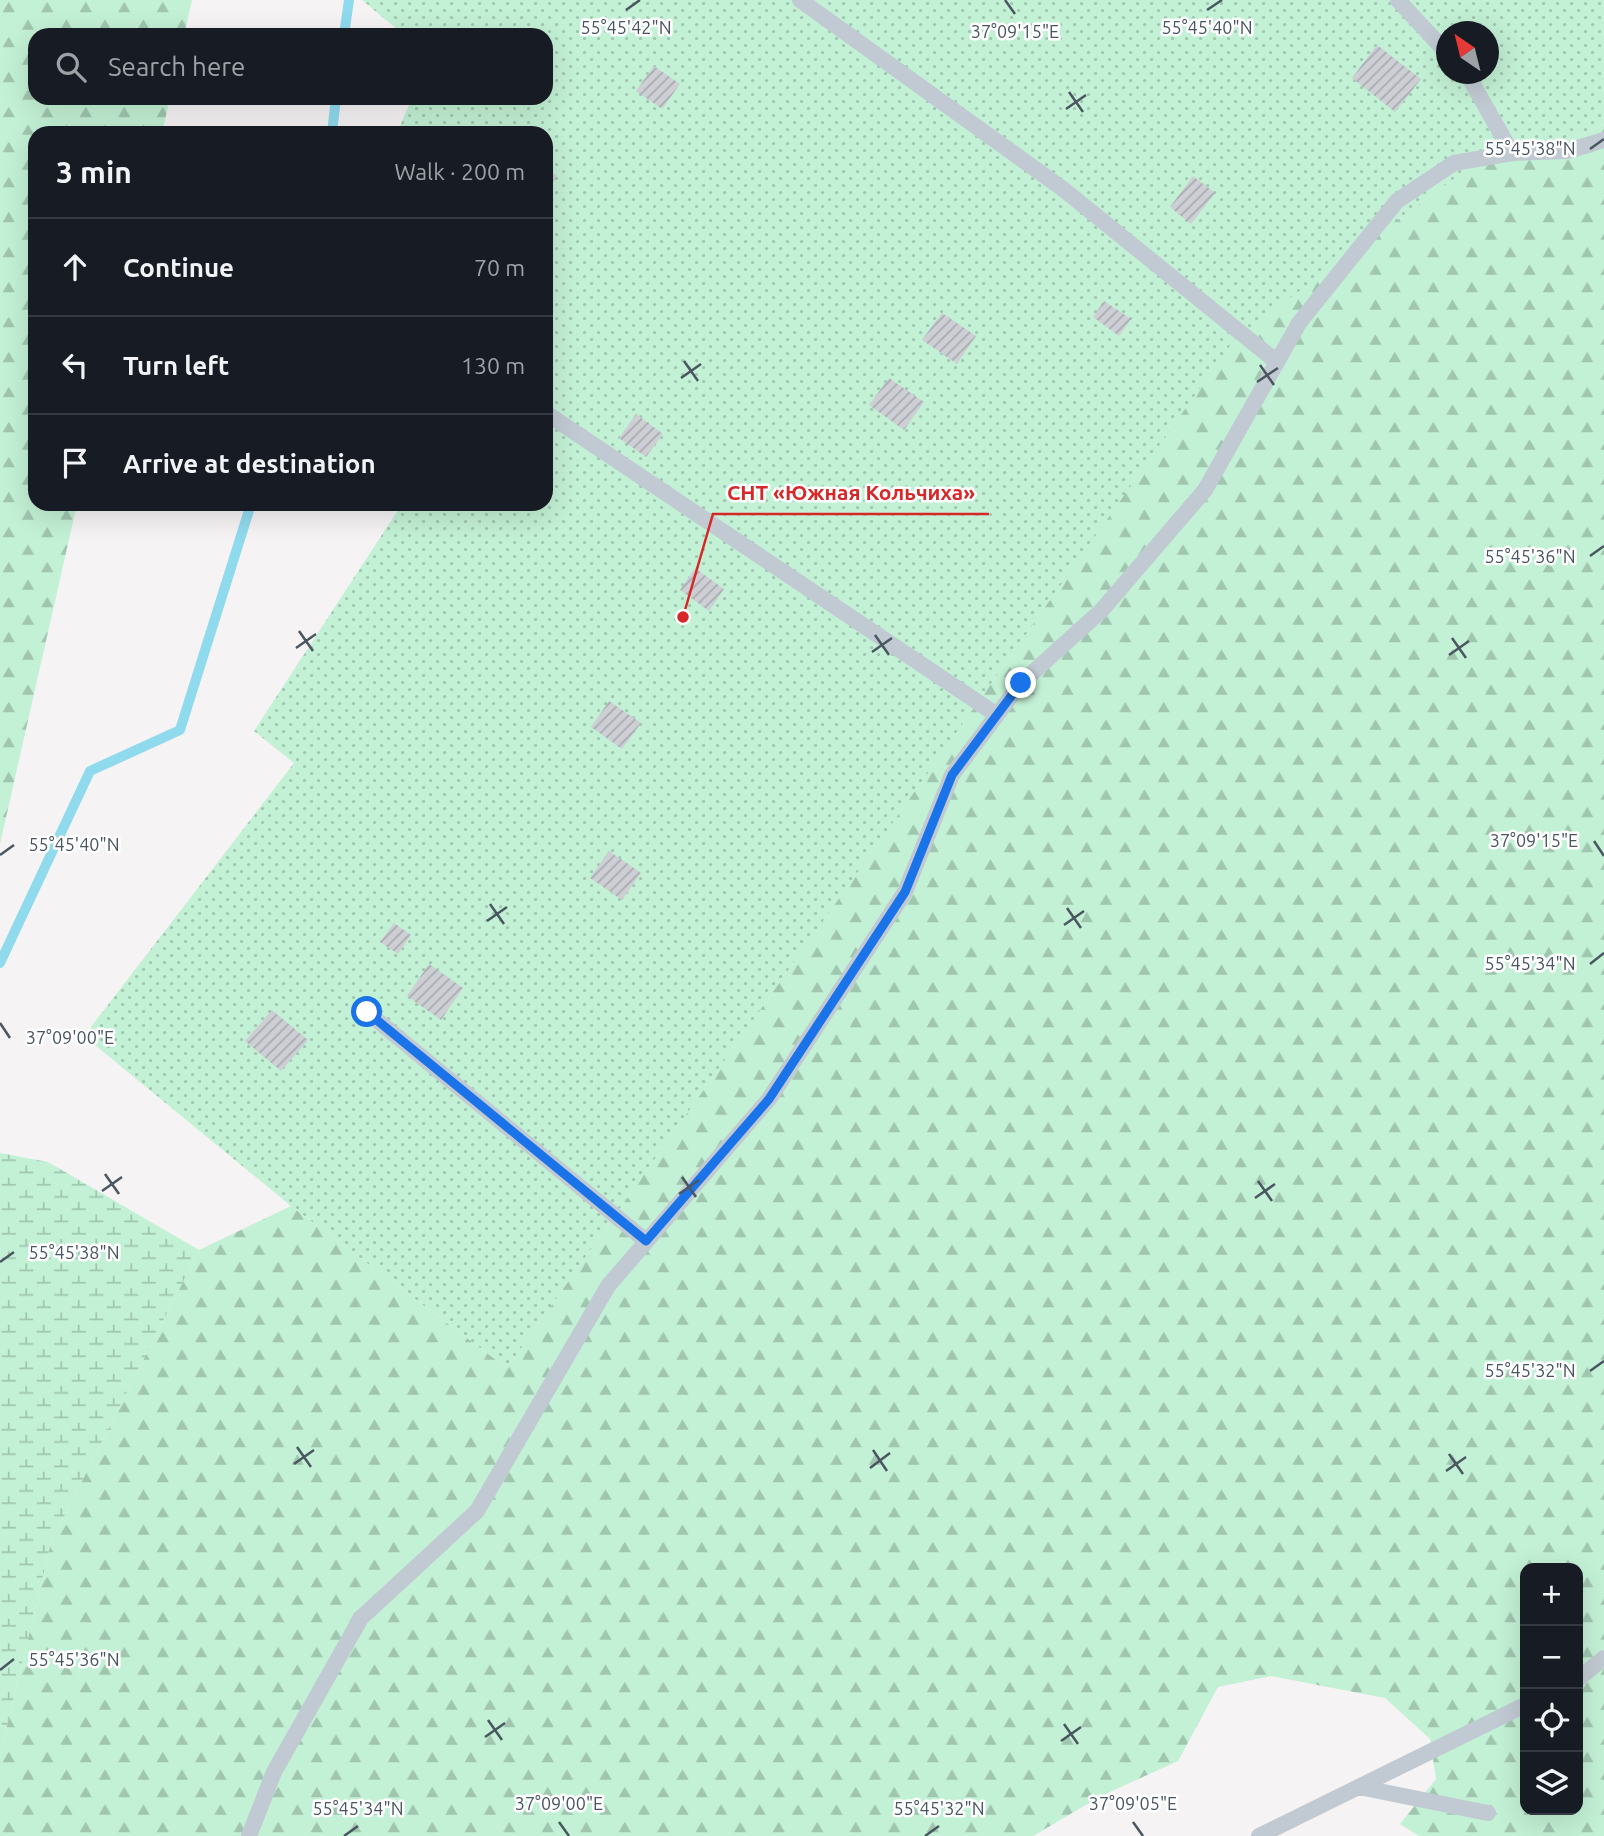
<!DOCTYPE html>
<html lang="en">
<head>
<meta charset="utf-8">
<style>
	body { margin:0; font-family:Ubuntu,sans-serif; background:#20242c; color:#f1f3f6 }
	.controls { position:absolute; right:21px; bottom:21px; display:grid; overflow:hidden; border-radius:14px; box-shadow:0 7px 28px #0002 }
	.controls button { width:63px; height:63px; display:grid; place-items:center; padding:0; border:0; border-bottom:2px solid #363941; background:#171b24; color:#f1f3f6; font:35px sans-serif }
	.compass { position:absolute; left:1436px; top:21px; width:63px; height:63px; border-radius:50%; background:#171b24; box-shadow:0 7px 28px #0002; rotate:325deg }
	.stop { position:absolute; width:21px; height:21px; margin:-16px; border:5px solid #1a73e8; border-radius:50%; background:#fff }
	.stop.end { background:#1a73e8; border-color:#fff; box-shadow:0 2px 7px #0008 }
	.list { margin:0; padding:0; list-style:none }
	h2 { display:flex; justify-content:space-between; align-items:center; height:91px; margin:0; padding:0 28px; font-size:30px }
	h2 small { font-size:23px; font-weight:400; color:#9ea1a6 }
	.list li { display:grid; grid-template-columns:46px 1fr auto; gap:21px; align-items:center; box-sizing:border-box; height:98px; padding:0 28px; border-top:2px solid #363941 }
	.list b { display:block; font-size:26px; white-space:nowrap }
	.list em { font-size:23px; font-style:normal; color:#9ea1a6 }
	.icon { flex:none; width:38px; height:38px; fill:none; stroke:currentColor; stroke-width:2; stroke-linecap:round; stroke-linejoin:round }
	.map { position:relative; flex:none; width:1604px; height:1836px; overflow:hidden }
	.search { position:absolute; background:#171b24; box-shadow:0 7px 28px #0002; left:28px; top:28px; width:525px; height:77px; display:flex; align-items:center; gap:18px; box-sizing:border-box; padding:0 24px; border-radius:21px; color:#9ea1a6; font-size:26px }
	.panel { position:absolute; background:#171b24; box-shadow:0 7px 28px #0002; left:28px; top:126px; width:525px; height:385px; border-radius:21px }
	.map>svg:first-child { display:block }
	.forest { fill:url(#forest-firs); fill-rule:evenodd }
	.wetland { fill:url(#wetland-marsh) }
	.garden { fill:url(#garden-dots); fill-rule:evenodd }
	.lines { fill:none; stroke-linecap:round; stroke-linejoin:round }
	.stream { stroke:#90daee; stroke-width:10 }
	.building { fill:url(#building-hatch) }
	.lane { stroke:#c1cad2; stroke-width:16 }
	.route { stroke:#1a73e8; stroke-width:9 }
	.ticks { fill:none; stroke:#4a5661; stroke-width:2.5 }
	.ticks-label { font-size:18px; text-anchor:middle; fill:#4a5661; stroke:#fff; stroke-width:5; stroke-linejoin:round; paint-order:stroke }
	.leader { fill:none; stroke:#d62828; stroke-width:2.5 }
	.callout-dot { fill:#d62828; stroke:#fff; stroke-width:2.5 }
	.callout-label { font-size:21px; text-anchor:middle; font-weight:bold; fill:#d62828; stroke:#fff; stroke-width:5; stroke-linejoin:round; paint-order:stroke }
</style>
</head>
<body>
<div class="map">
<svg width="1604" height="1836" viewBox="0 0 1604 1836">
	<defs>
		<pattern id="forest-firs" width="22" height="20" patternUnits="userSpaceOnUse" patternTransform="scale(1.75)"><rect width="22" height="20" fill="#c3f1d5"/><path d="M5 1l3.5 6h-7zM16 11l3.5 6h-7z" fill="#a0c6b0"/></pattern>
		<pattern id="wetland-marsh" width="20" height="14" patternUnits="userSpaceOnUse" patternTransform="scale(1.75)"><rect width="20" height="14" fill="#c3f1d5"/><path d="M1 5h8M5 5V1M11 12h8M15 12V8" fill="none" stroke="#a0c6b0"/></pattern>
		<pattern id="garden-dots" width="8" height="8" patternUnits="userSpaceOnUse" patternTransform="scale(1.75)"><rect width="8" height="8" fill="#c3f1d5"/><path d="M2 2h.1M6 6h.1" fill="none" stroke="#a0c6b0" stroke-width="1.8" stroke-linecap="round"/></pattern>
		<pattern id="building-hatch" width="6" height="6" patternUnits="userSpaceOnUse" patternTransform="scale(1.75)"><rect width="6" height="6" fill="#cdcfd5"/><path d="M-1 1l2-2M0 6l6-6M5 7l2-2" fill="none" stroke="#a8abb0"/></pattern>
	</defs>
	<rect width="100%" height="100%" fill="#f5f3f3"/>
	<!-- forest -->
	<path class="forest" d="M0,0h192l-8,35h-149v63h135l-8,35h-127v371h42l-77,340z
		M1604,124v1712h-185l-19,-12 36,-45 -6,-40 -45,-41 -114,-22 -53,11 -40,74 -77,35 -68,40h-1033v-81l51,-213 148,-292 92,-44 216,162 729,-1032 234,-169 127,-38zM1525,1568h53v242h-53z"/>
	<!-- wetland -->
	<path class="wetland" d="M0,1153l48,9 151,88 -148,292 -51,213z"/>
	<!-- garden -->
	<path class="garden" d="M362,0h1242v124l-7,5 -127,38 -234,170 -729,1031 -216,-162 -207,-170 210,-273 -40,-32 148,-227h144v-371h-149l15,-35h134v-63h-142zM1446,32h42v42h-42z"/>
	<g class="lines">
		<!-- stream -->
		<path class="stream" d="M344,35l5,-35
			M332,133l4,-35
			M0,963l90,-192 90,-41 71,-226"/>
	</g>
	<!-- building -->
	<path class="building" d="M1377,45l44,34 -26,33 -43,-34z
		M654,66l26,18 -18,25 -26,-18z
		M527,98h15l-5,7z
		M546,168l11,8 -11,16z
		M1193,176l22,17 -24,31 -21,-17z
		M1104,301l27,18 -12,17 -26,-19z
		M942,313l34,23 -19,28 -35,-24z
		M889,378l35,24 -20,28 -35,-25z
		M636,414l27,20 -17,23 -27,-19z
		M695,568l29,21 -15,22 -29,-21z
		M609,701l32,22 -19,26 -31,-22z
		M609,851l32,22 -19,27 -32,-22z
		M394,923l17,12 -13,19 -18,-12z
		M429,964l34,24 -22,32 -34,-24z
		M272,1010l36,30 -27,31 -36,-30z"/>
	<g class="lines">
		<!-- lane -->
		<path class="lane" d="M800,0l263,189 214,173
			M1398,0l48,52
			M1467,74l45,79
			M546,413l451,302
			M367,1012l279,229
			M1578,1679l26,-21
			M1359,1787l129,26
			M249,1836l25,-64 87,-154 116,-107 131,-225 161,-187 136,-207 47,-117 69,-92 80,-72 104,-121 94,-167 98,-122 57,-38 58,-10 56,-2 36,-11
			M1259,1836l266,-131"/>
	</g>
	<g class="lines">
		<!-- route -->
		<path class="route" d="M367,1012l279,229 123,-142 136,-207 47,-117 69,-92"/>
	</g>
	<!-- ticks -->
	<path class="ticks" d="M1005,0l10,14M626,10l14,-10M1207,10l15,-10M1069,92l14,20M1066,109l20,-14M1590,149l14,-10M684,361l14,20M1260,365l14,20M681,378l20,-14M1257,382l21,-14M1590,556l14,-10M299,631l14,20M875,635l14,20M1452,638l14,20M296,648l20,-14M872,652l20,-14M1449,655l20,-14M1594,841l10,15M0,855l14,-10M490,904l14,20M1067,908l14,20M487,921l20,-14M1064,925l20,-14M1590,964l14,-11M0,1023l10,15M105,1174l14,20M682,1177l14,20M1258,1181l14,20M102,1191l20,-14M679,1194l20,-14M1255,1198l20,-14M0,1262l14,-10M1590,1371l14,-10M297,1447l14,20M873,1450l14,21M1449,1454l14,20M294,1464l20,-14M870,1468l20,-15M1446,1471l20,-14M0,1670l14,-11M488,1720l14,20M1064,1724l14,20M485,1737l20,-14M1061,1741l20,-14M559,1822l10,14M1133,1822l10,14M344,1836l14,-10M925,1836l14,-10"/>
	<g class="ticks-label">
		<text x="626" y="34">55°45'42"N</text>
		<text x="1207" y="34">55°45'40"N</text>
		<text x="1015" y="38">37°09'15"E</text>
		<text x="1530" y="155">55°45'38"N</text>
		<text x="1530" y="563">55°45'36"N</text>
		<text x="1534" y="847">37°09'15"E</text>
		<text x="74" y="851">55°45'40"N</text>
		<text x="1530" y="970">55°45'34"N</text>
		<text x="70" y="1044">37°09'00"E</text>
		<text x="74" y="1259">55°45'38"N</text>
		<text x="1530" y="1377">55°45'32"N</text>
		<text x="74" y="1666">55°45'36"N</text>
		<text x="559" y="1810">37°09'00"E</text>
		<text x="1133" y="1810">37°09'05"E</text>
		<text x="358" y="1815">55°45'34"N</text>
		<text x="939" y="1815">55°45'32"N</text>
	</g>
	<!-- callouts -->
	<path class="leader" d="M683 617L713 514H989"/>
	<circle class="callout-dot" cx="683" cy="617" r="7"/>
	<g class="callout-label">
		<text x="851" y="500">СНТ «Южная Кольчиха»</text>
	</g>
</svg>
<div class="controls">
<button>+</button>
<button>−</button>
<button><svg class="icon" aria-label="locate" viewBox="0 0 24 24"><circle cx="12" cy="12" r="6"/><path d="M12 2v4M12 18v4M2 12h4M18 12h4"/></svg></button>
<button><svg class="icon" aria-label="layers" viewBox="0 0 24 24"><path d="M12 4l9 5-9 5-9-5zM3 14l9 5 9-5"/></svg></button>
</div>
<svg class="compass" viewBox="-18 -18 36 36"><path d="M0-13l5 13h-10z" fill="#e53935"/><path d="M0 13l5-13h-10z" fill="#9ea1a6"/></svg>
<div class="stop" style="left:367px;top:1012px"></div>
<div class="stop end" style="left:1021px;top:683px"></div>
<div class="search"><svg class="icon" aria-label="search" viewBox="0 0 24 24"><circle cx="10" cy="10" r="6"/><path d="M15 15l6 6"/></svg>Search here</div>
<section class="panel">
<h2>3 min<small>Walk · 200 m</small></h2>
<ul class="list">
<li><svg class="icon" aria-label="ahead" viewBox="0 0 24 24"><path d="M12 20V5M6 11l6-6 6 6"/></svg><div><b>Continue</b></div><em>70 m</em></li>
<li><svg class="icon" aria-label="left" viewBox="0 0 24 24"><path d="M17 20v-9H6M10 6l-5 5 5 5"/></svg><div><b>Turn left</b></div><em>130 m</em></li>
<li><svg class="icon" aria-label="arrive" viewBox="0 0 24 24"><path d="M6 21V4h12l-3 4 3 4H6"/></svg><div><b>Arrive at destination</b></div></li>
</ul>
</section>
</div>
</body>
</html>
